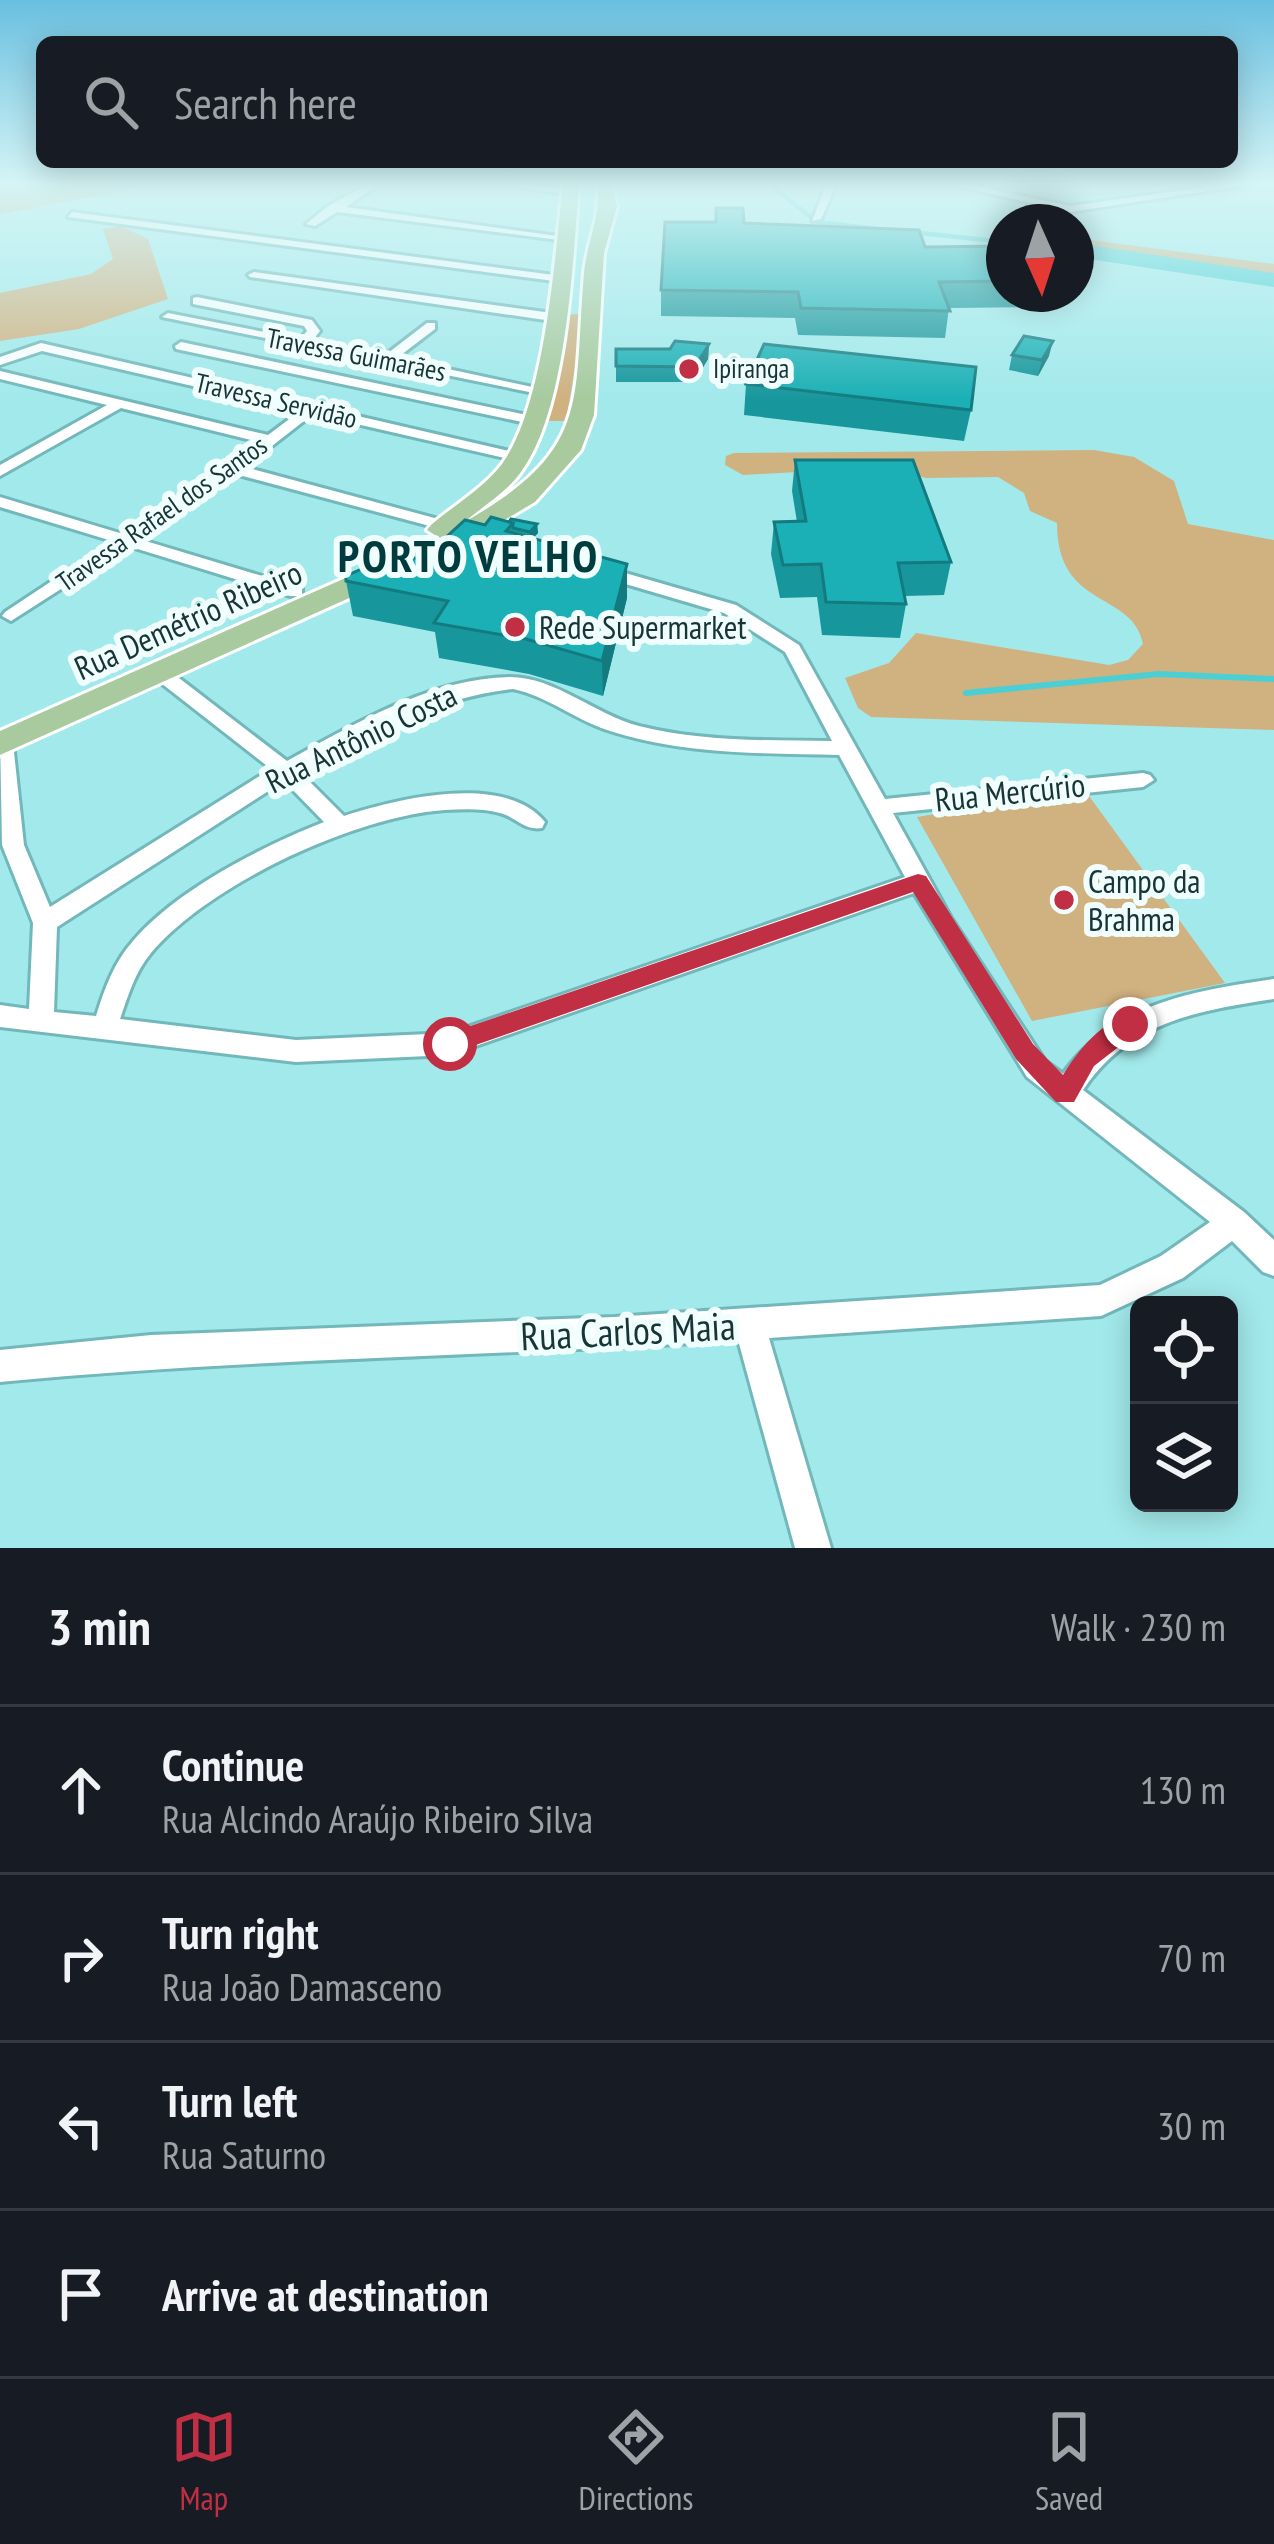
<!DOCTYPE html>
<html lang="en">
<head>
<meta charset="utf-8">
<style>
	body { margin:0; font-family:"PT Sans Narrow",sans-serif; background:#242831; color:#f1f3f6 }
	.controls { position:absolute; right:36px; bottom:36px; display:grid; overflow:hidden; border-radius:18px; box-shadow:0 6px 30px #0003 }
	.controls button { width:108px; height:108px; display:grid; place-items:center; padding:0; border:0; border-bottom:3px solid #363941; background:#171b24; color:#f1f3f6; font:60px sans-serif }
	.compass { position:absolute; left:986px; top:204px; width:108px; height:108px; border-radius:50%; background:#171b24; box-shadow:0 6px 30px #0003; rotate:177deg }
	.stop { position:absolute; width:36px; height:36px; margin:-27px; border:9px solid #c02f43; border-radius:50%; background:#fff }
	.stop.end { background:#c02f43; border-color:#fff; box-shadow:0 3px 12px #0008 }
	.list { margin:0; padding:0; list-style:none }
	h2 { display:flex; justify-content:space-between; align-items:center; height:156px; margin:0; padding:0 48px; font-size:51px }
	h2 small { font-size:39px; font-weight:400; color:#9ea1a6 }
	.list li { display:grid; grid-template-columns:78px 1fr auto; gap:36px; align-items:center; box-sizing:border-box; height:168px; padding:0 48px; border-top:3px solid #363941 }
	.list b { display:block; font-size:45px; white-space:nowrap }
	.list p { margin:0; font-size:39px; white-space:nowrap; color:#9ea1a6 }
	.list em { font-size:39px; font-style:normal; color:#9ea1a6 }
	.icon { flex:none; width:66px; height:66px; fill:none; stroke:currentColor; stroke-width:2; stroke-linecap:round; stroke-linejoin:round }
	.map { position:relative; flex:none; width:1274px; height:1548px; overflow:hidden }
	.search { position:absolute; background:#171b24; box-shadow:0 6px 30px #0003; left:36px; right:36px; top:36px; height:132px; display:flex; align-items:center; gap:30px; box-sizing:border-box; padding:0 42px; border-radius:18px; color:#9ea1a6; font-size:45px }
	.sheet { height:828px; background:#171b24 }
	nav { display:flex; justify-content:space-around; align-items:center; box-sizing:border-box; height:168px; border-top:3px solid #363941; background:#171b24; font-size:33px; color:#9ea1a6 }
	nav a { display:grid; justify-items:center; gap:6px }
	nav .on { color:#c02f43 }
	.map>svg:first-child { display:block }
	.green { fill:#d0b180 }
	.lines { fill:none; stroke-linecap:round; stroke-linejoin:round }
	.stream-far1 { stroke:#4bcfd4; stroke-width:4.5 }
	.stream { stroke:#4bcfd4; stroke-width:6 }
	.river { fill:#4bcfd4; fill-rule:evenodd }
	.street-casing { stroke:#72b7ba; stroke-width:6 }
	.primary-casing { stroke:#fff; stroke-width:6 }
	.street { fill:#fff; fill-rule:evenodd }
	.primary { fill:#a8ca9e; fill-rule:evenodd }
	.wall { fill:#17979c }
	.shaded-wall { fill:#137b7f }
	.building { fill:#1bb0b5; stroke:#137b7f; stroke-width:3 }
	.route { fill:#c02f43 }
	.poi-dot { fill:#c02f43; stroke:#f1fefe; stroke-width:4.5 }
	.labels { text-anchor:middle; stroke-width:12; stroke-linejoin:round; paint-order:stroke }
	.far-street-label { font-size:27px; fill:#183536; stroke:#f1fefe }
	.far-poi-label { font-size:27px; fill:#183536; stroke:#f1fefe; text-anchor:start }
	.street-label { font-size:33px; fill:#183536; stroke:#f1fefe }
	.poi-label { font-size:33px; fill:#183536; stroke:#f1fefe; text-anchor:start }
	.near-street-label { font-size:39px; fill:#183536; stroke:#f1fefe }
	.district-label { font-size:45px; font-weight:bold; letter-spacing:3px; fill:#003b3d; stroke:#f1fefe }
</style>
</head>
<body>
<div class="map">
<svg width="1274" height="1548" viewBox="0 0 1274 1548">
	<rect width="100%" height="100%" fill="#a2e9eb"/>
	<!-- green -->
	<path class="green" d="M0,183h144l-33,11 -111,20z
		M121,226l27,13 20,60 -89,30 -79,12v-48l91,-19 22,-15 -10,-30z
		M1090,240l184,24v12l-198,-29v-5z
		M584,314l-18,107h-21l12,-106z
		M1094,450l40,7 40,24 14,43 86,16v190l-403,-13 -13,-9 -13,-30 44,-15 27,-30 193,32 19,-5 15,-16c-10,-54 -86,-33 -86,-121l-27,-12 -6,-18 -26,-16 -72,1 -39,-11 -144,8 -18,-10 1,-9 8,-3z
		M1084,789l141,194 -193,38 -115,-204z"/>
	<g class="lines">
		<!-- stream-far1 -->
		<path class="stream-far1" d="M768,183l49,39 61,7
			M911,232l93,10"/>
		<!-- stream -->
		<path class="stream" d="M966,693l193,-19 115,5"/>
		<!-- river -->
		<path class="river" d="M1076,243l198,30v14l-198,-30z"/>
		<!-- street casing -->
		<g class="street-casing">
			<path id="street" d="M370,183h11l-35,24 226,31 -5,3 -230,-29 -22,14 -9,-2 22,-18z
				M494,183h26l58,9 -5,3z
				M827,183h10l-16,36 -9,2z
				M945,183h17l108,23 166,-23h23l-189,29z
				M72,212l490,64 6,3 -6,3 -494,-65z
				M254,272l298,41 6,4 -6,4 -302,-44 -2,-2z
				M197,297l115,23 8,11 -8,10 72,15 43,-33h8v6l-38,29 154,33 -7,4 -382,-78 6,-4 132,26 7,-8 -3,-5 -111,-22v-6z
				M181,342l355,75 7,4 -7,4 -360,-76 -1,-3z
				M41,343l477,110 7,4 -7,4 -205,-47 -68,53 223,60v6h-12l-221,-59 -96,65 163,49v8h-12l-162,-50 -117,75 -9,-5 3,-4 107,-71 -112,-34v-10l123,37 136,-92 -138,-34 -121,68v-11l107,-60 -107,-26v-8l268,64 32,-24 -258,-60 -42,14v-8z
				M601,566l135,39 63,40 86,154 258,-26 7,2 4,5 -11,7 -250,26 58,105 94,143 18,13c50,-71 130,-83 211,-95v20c-76,12 -145,22 -191,91l161,122 30,28v36l-11,-4 -31,-31 -49,37 -82,38 -332,22 62,210h-36l-57,-208c-246,17 -493,18 -738,42v-32l151,-15 463,-18 486,-32 61,-29 49,-34 -183,-145 -113,-184 -464,162 -154,7 -296,-35v-22l29,4 4,-86 -31,-78 -2,-108 10,1 3,5 11,102 26,62 221,-138 -119,-93 -3,-4 3,-4h14l121,93c67,-37 145,-83 223,-84 45,0 86,38 129,49 63,16 129,14 193,15l-47,-89 -61,-39 -129,-38v-8zM513,689c34,7 61,30 94,41 75,25 154,23 232,25l66,122 -455,156 -154,7 -176,-21c8,-23 15,-47 31,-66 58,-69 205,-137 294,-143 18,-1 37,-2 55,3 16,4 24,18 42,15l3,-6c-40,-50 -149,-23 -201,-6l-44,-44c68,-38 135,-74 213,-83zM284,781l40,41c-61,24 -148,68 -191,119 -19,21 -29,49 -37,75l-42,-4 3,-85z"/>
		</g>
		<!-- primary casing -->
		<g class="primary-casing">
			<path id="primary" d="M563,183h16c-6,78 -12,227 -58,289 -13,19 -38,34 -55,49 126,-72 107,-117 118,-248 3,-32 18,-58 13,-90h15l5,23 -13,47 -10,162 -13,35 -46,52 -90,53 -445,200v-24l438,-194 -11,-7 4,-5c22,-19 54,-38 71,-61 43,-59 53,-207 61,-281z"/>
		</g>
		<!-- street -->
		<use href="#street" class="street"/>
		<!-- primary -->
		<use href="#primary" class="primary"/>
	</g>
	<!-- wall -->
	<path class="wall" d="M716,208l28,15 181,24 79,2v45h51l-3,13 -103,1 -4,30 -147,-3 -3,-17 -134,-2v-26l54,-68z
		M709,344l-1,15 -14,23h-78v-33h54z
		M1012,355l37,1 -11,20 -29,-6z
		M746,384l225,26 -7,31 -220,-26z
		M795,460l156,102 -7,33 -39,1 1,8 -6,34 -78,-3 -5,-38 -37,1 -9,-44 3,-32h23l-5,-31z
		M509,522l28,2 1,9 -5,5 94,26v34l-24,98 -74,-22 -90,-16 -4,-26 -82,-16 -7,-35 75,-21 64,-35z"/>
	<!-- shaded-wall -->
	<path class="shaded-wall" d="M1053,341l-4,15 -11,20 4,-16z
		M709,344l-1,15 -14,23 1,-15z
		M537,524l1,9 -8,8v-9z
		M627,564v34l-24,98 -1,-35z"/>
	<!-- building -->
	<path class="building" d="M716,208h27l1,15 175,7 6,17 78,-1 1,35 -65,1 11,29 -149,-3 -3,-16 -137,-2 4,-68h51z
		M1024,336l29,5 -11,19 -30,-5z
		M675,341l34,3 -14,23 -79,-1v-17h54z
		M764,344l212,23 -5,43 -225,-26z
		M795,460h118l38,102 -53,1 8,41 -80,-2 -5,-38 -38,1 -9,-43 32,-1z
		M491,517l22,6 -7,8 121,33 -25,97 -76,-22 -92,-16 14,-22 -102,-20v-5l51,-23 24,7 44,-40 20,5z
		M511,519l26,5 -7,8 -17,-4v-5l-4,-1z"/>
	<!-- sky -->
	<linearGradient id="sky" x2="0" y2="1"><stop stop-color="#69bfe0"/><stop offset="0.46" stop-color="#d5f5f6"/><stop offset="1" stop-color="#d5f5f6" stop-opacity="0"/></linearGradient>
	<rect width="1274" height="399" fill="url(#sky)"/>
	<!-- route -->
	<path class="route" d="M918,874l8,2 107,168 30,31c13,-22 47,-66 76,-58v14l-45,35 -20,36h-18l-40,-43 -103,-167 -463,162 -12,-10 3,-8z"/>
	<!-- markers -->
	<g class="poi-dot">
		<circle cx="689" cy="369" r="12"/>
		<circle cx="515" cy="627" r="12"/>
		<circle cx="1064" cy="900" r="12"/>
	</g>
	<g class="labels">
		<!-- far-street labels -->
		<g class="far-street-label">
			<text transform="translate(356 355) rotate(11)" y="9">Travessa Guimarães</text>
			<text transform="translate(276 401) rotate(13)" y="9">Travessa Servidão</text>
			<text transform="translate(162 514) rotate(-35)" y="9">Travessa Rafael dos Santos</text>
		</g>
		<!-- far-poi labels -->
		<g class="far-poi-label">
			<text x="713" y="378">Ipiranga</text>
		</g>
		<!-- street labels -->
		<g class="street-label">
			<text transform="translate(188 620) rotate(-24)" y="12">Rua Demétrio Ribeiro</text>
			<text transform="translate(361 738) rotate(-26)" y="12">Rua Antônio Costa</text>
			<text transform="translate(1010 792) rotate(-6)" y="12">Rua Mercúrio</text>
		</g>
		<!-- poi labels -->
		<g class="poi-label">
			<text x="539" y="639">Rede Supermarket</text>
			<text x="1088" y="893">Campo da<tspan x="1088" dy="38">Brahma</tspan></text>
		</g>
		<!-- near-street labels -->
		<g class="near-street-label">
			<text transform="translate(628 1331) rotate(-3)" y="14">Rua Carlos Maia</text>
		</g>
		<!-- district labels -->
		<g class="district-label">
			<text x="469" y="572">PORTO VELHO</text>
		</g>
	</g>
</svg>
<div class="controls">
<button><svg class="icon" aria-label="locate" viewBox="0 0 24 24"><circle cx="12" cy="12" r="6"/><path d="M12 2v4M12 18v4M2 12h4M18 12h4"/></svg></button>
<button><svg class="icon" aria-label="layers" viewBox="0 0 24 24"><path d="M12 4l9 5-9 5-9-5zM3 14l9 5 9-5"/></svg></button>
</div>
<svg class="compass" viewBox="-18 -18 36 36"><path d="M0-13l5 13h-10z" fill="#e53935"/><path d="M0 13l5-13h-10z" fill="#9ea1a6"/></svg>
<div class="stop" style="left:450px;top:1044px"></div>
<div class="stop end" style="left:1130px;top:1024px"></div>
<div class="search"><svg class="icon" aria-label="search" viewBox="0 0 24 24"><circle cx="10" cy="10" r="6"/><path d="M15 15l6 6"/></svg>Search here</div>
</div>
<section class="sheet">
<h2>3 min<small>Walk · 230 m</small></h2>
<ul class="list">
<li><svg class="icon" aria-label="ahead" viewBox="0 0 24 24"><path d="M12 20V5M6 11l6-6 6 6"/></svg><div><b>Continue</b><p>Rua Alcindo Araújo Ribeiro Silva</p></div><em>130 m</em></li>
<li><svg class="icon" aria-label="right" viewBox="0 0 24 24"><path d="M7 20v-9h11M14 6l5 5-5 5"/></svg><div><b>Turn right</b><p>Rua João Damasceno</p></div><em>70 m</em></li>
<li><svg class="icon" aria-label="left" viewBox="0 0 24 24"><path d="M17 20v-9H6M10 6l-5 5 5 5"/></svg><div><b>Turn left</b><p>Rua Saturno</p></div><em>30 m</em></li>
<li><svg class="icon" aria-label="arrive" viewBox="0 0 24 24"><path d="M6 21V4h12l-3 4 3 4H6"/></svg><div><b>Arrive at destination</b></div></li>
</ul>
</section>
<nav>
<a class="on"><svg class="icon" aria-label="map" viewBox="0 0 24 24"><path d="M3 6l6-2 6 2 6-2v14l-6 2-6-2-6 2zM9 4v14M15 6v14"/></svg>Map</a>
<a><svg class="icon" aria-label="directions" viewBox="0 0 24 24"><path d="M12 3l9 9-9 9-9-9zM9 14v-3h6M13 9l2 2-2 2"/></svg>Directions</a>
<a><svg class="icon" aria-label="saved" viewBox="0 0 24 24"><path d="M7 4h10v16l-5-4-5 4z"/></svg>Saved</a>
</nav>
</body>
</html>
